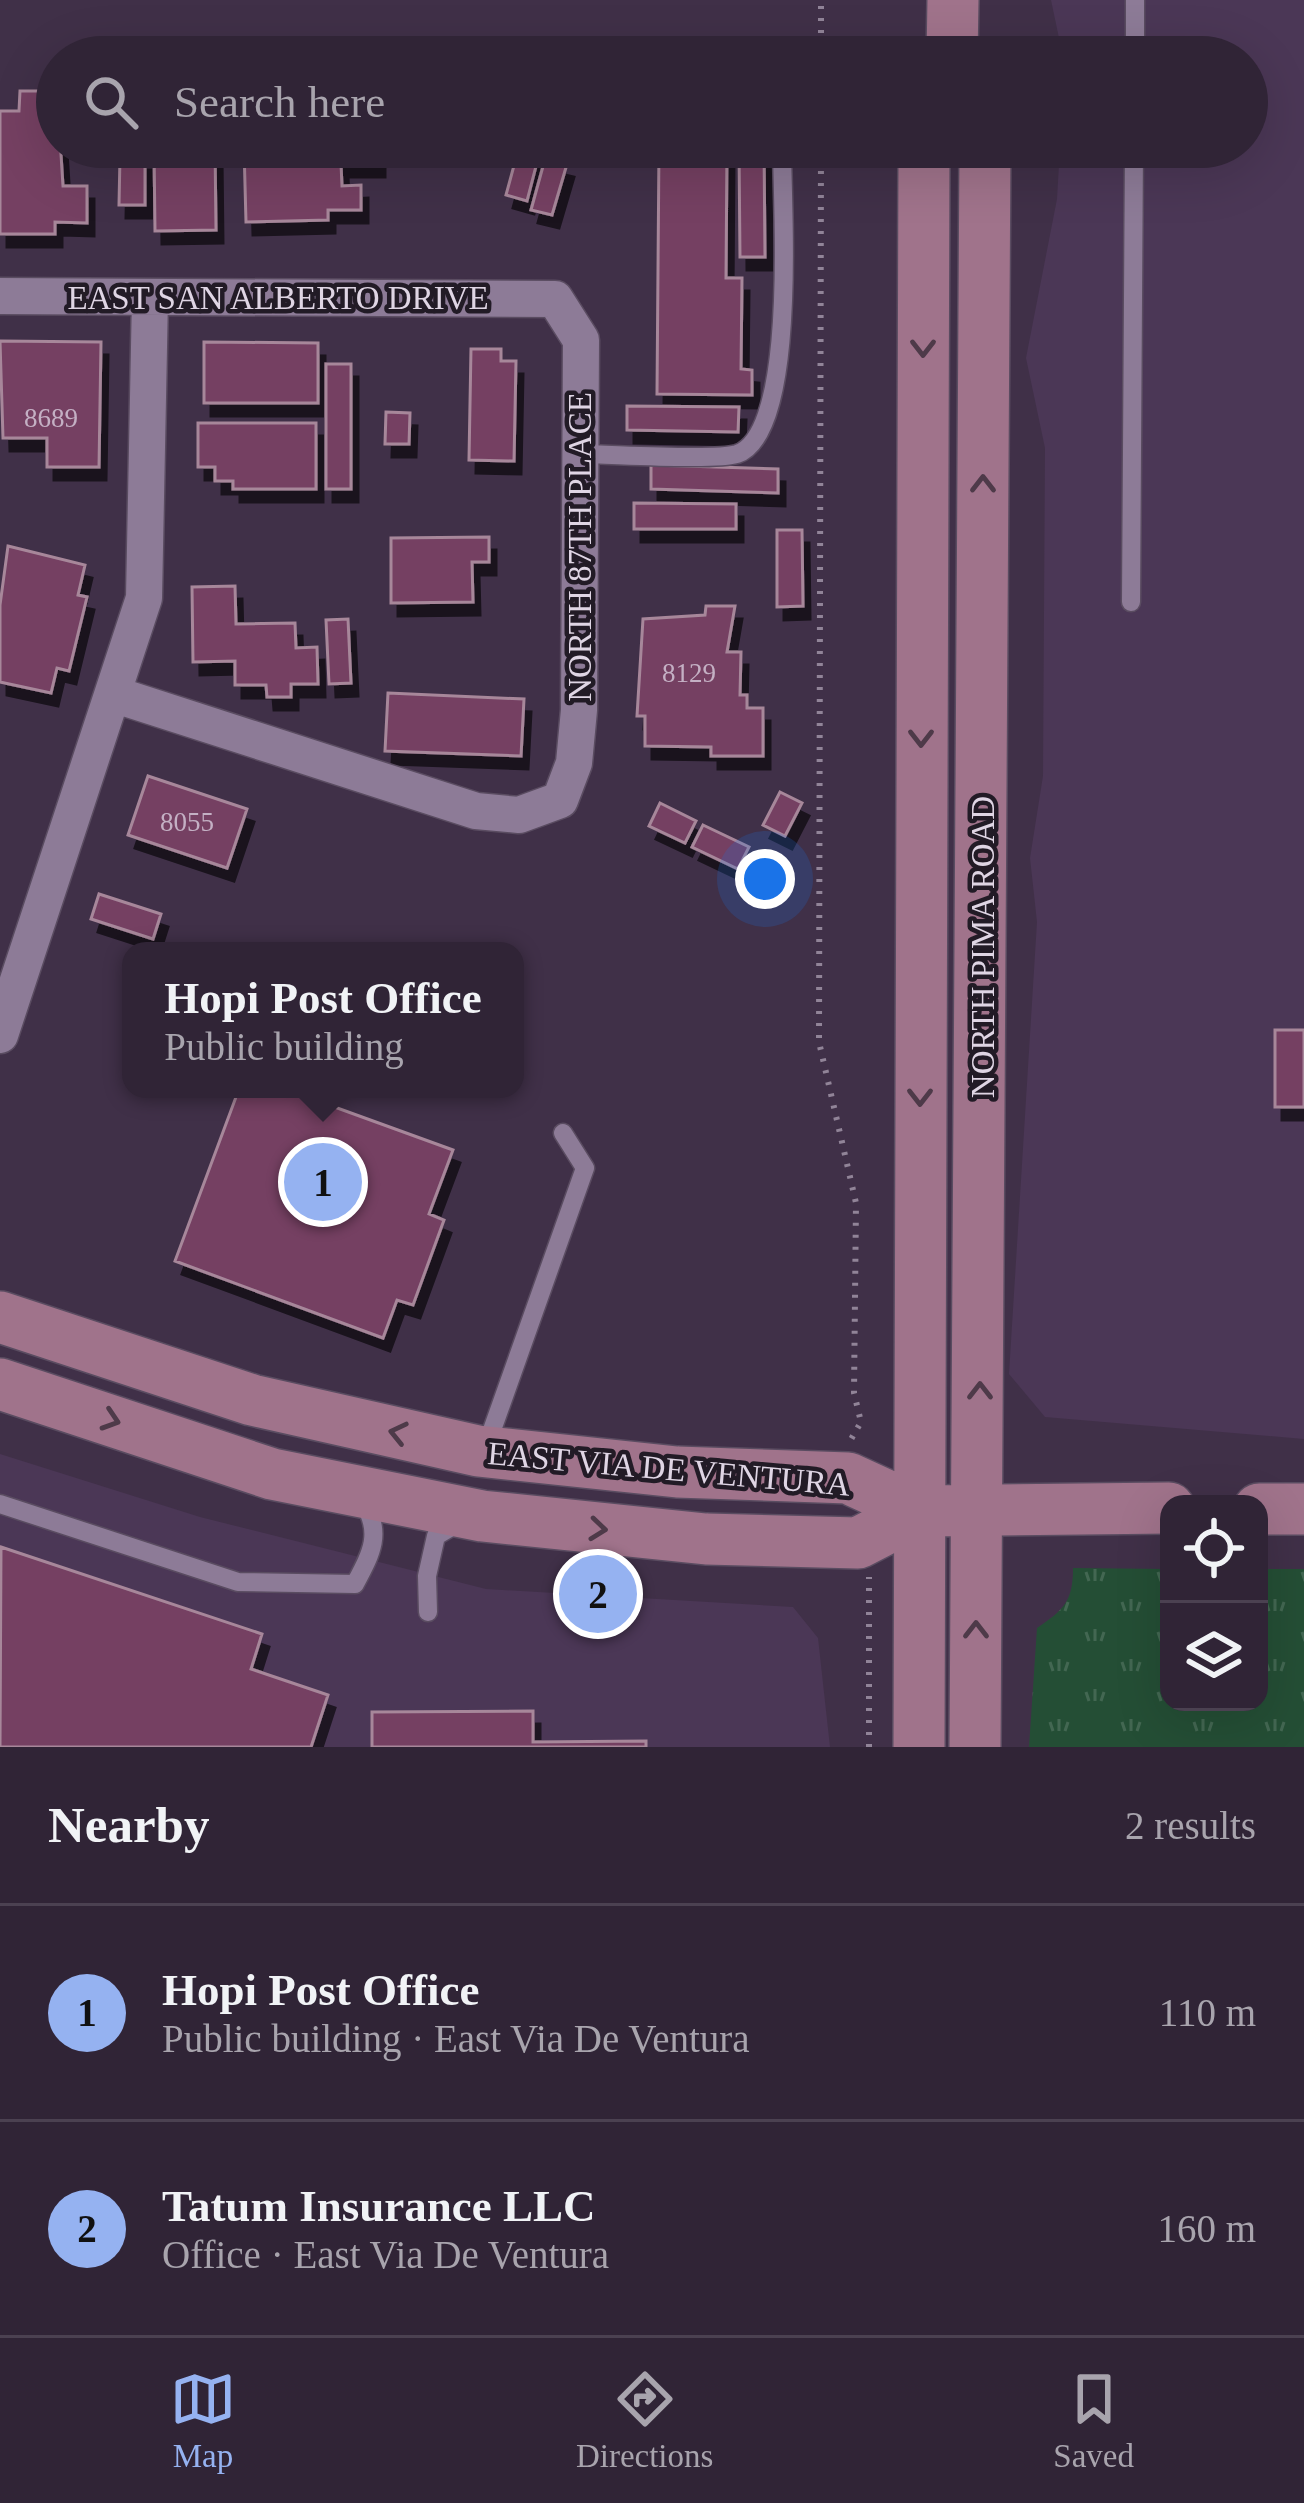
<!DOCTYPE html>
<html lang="en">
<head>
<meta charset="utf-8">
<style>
	body { margin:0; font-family:Georgia,serif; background:#3c3042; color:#f1f3f6 }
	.controls { position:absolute; right:36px; bottom:36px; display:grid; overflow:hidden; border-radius:24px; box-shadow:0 12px 48px #0002 }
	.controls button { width:108px; height:108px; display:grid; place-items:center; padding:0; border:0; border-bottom:3px solid #4b4151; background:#302436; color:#f1f3f6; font:60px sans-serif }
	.you { position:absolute; left:765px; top:879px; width:42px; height:42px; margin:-30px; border:9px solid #fff; border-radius:50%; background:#1a73e8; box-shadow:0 0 0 18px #1a73e833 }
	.badge { display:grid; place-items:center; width:78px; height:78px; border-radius:50%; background:#95b2f1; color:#111; font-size:39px; font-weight:700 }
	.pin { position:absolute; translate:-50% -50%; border:6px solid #fff; box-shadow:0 3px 12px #0006 }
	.popup { position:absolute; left:122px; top:942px; width:402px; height:156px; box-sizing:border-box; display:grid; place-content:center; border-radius:24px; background:#302436; filter:drop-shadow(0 3px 9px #0005); font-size:39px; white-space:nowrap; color:#a8a4ad }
	.popup b { font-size:45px; color:#f1f3f6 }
	.popup::after { content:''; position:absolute; left:50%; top:100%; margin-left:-24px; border:24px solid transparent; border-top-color:#302436 }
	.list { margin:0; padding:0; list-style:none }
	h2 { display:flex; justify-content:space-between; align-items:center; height:156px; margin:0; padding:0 48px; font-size:51px }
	h2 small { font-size:39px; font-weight:400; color:#a8a4ad }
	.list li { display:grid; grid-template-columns:78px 1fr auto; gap:36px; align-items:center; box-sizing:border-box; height:216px; padding:0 48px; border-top:3px solid #4b4151 }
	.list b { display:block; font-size:45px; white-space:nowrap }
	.list p { margin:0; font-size:39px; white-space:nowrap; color:#a8a4ad }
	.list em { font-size:39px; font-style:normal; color:#a8a4ad }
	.icon { flex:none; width:66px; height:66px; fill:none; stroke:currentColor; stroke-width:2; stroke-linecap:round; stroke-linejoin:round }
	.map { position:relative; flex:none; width:1304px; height:1747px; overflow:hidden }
	.search { position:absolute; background:#302436; box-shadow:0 12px 48px #0002; left:36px; right:36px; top:36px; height:132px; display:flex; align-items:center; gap:30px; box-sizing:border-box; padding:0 42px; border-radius:66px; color:#a8a4ad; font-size:45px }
	.sheet { height:588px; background:#302436 }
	nav { display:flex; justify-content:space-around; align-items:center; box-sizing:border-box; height:168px; border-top:3px solid #4b4151; background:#302436; font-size:33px; color:#a8a4ad }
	nav a { display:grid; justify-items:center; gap:6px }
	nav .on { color:#95b2f1 }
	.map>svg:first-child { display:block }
	.built { fill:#4b3756 }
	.grass { fill:url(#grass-tufts) }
	.building { fill:#743f62; stroke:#a7879a; stroke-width:3; filter:url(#shadow) }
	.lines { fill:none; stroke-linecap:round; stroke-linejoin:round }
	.lane-casing { stroke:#5a4c61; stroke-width:21 }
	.street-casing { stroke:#5a4c61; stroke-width:39 }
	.secondary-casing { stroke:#5a4c61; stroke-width:54 }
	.path { stroke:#918498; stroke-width:6; stroke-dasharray:3 9; stroke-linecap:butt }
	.lane { stroke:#8d7b97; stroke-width:18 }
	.street { stroke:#8d7b97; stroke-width:36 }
	.secondary { stroke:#a0738b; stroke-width:51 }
	.oneway { stroke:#4e3a49 }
	.labels { text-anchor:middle; stroke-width:9; stroke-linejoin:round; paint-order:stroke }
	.number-label { font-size:27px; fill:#c4b0c4 }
	.street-label { font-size:33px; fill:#dfd5e4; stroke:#221b26 }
</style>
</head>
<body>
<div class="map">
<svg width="1304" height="1747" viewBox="0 0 1304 1747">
	<defs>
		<pattern id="grass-tufts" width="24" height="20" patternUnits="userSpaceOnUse" patternTransform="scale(3)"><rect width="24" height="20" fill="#244e35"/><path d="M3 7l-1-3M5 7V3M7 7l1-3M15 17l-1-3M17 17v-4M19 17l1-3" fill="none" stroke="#436752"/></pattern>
		<filter id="shadow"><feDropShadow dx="7" dy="13" stdDeviation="0" flood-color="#0009"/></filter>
	</defs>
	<rect width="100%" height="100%" fill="#403048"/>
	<!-- built -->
	<path class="built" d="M1051,0h253v1439l-259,-22 -36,-43 28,-452 -7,-64 13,-82 2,-328 -19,-90 31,-159 3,-52h187v-90h-184z
		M0,1454l200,63 286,72 307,18 25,31 12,109h-830z"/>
	<!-- grass -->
	<path class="grass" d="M1073,1568l96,1v133h90v-133h45v178h-275l8,-119c27,-18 36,-27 36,-60z"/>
	<!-- building -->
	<path class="building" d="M20,91h37l6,95h24v37l-32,-1v12h-55v-123h19z
		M154,147h61l1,83 -61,1z
		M244,147h204v1l-70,2v14h-37l1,22 19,-1v25h-33v10l-82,2z
		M519,147h22l-14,54 -21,-6z
		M659,147h68l-1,131h16l-1,91 11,1v25l-95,-1z
		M739,147h25l1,110h-25z
		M120,157h25v48h-26z
		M545,159l22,5 -15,51 -21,-5z
		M0,341l101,1 -2,125h-52v-29h-44z
		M204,342l114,1v60h-114z
		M471,349h30v12h15l-2,100 -45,-1z
		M326,364h25v125h-25z
		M627,406l112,1 -1,25 -111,-2z
		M386,412l24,1 -1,31h-24z
		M198,423h118v66h-83v-8h-18v-14h-17z
		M651,465l127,4v24l-127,-4z
		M634,503l102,1v25h-102z
		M777,530h25l1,76 -26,1z
		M489,537v25h-17l1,40 -82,1v-65z
		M8,546l77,19 -7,30 9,2 -18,74 -12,-3 -6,25 -51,-11v-77z
		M235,586l1,38 59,-1 1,25 21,-1 1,37h-27v13h-24l-1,-12h-31v-24l-42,1 -1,-75z
		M706,606h29l-8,46h14l-1,43h7v13h16v48h-52v-9l-66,-1v-30h-8l6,-97 62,-4z
		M348,619l3,64 -22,1 -3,-64z
		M388,693l136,6 -3,57 -136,-5z
		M148,776l99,33 -20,59 -99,-33z
		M780,792l22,11 -17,33 -22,-11z
		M660,803l36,18 -11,22 -36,-17z
		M703,825l46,22 -11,22 -46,-22z
		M99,894l62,20 -8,25 -62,-20z
		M1275,1030h29v77h-29z
		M239,1089h46l168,61 -24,64 15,6 -31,85 -16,-5 -14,38 -208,-77z
		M1,1547l261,87 -11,35 77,26 -17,52h-311z
		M533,1711v31l113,-1v6h-274v-35z"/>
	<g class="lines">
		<!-- lane casing -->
		<g class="lane-casing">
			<path id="lane" d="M1135,57v-57
				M581,454c29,0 134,7 156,0 61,-21 45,-249 45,-307
				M1131,602l3,-455
				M486,1447l99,-279 -22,-35
				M0,1504l238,78 117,2c16,-30 28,-51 8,-82
				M428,1612l-1,-36 9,-40 22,-13"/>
		</g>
		<!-- street casing -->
		<g class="street-casing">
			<path id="street" d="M0,296l555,3 26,41 -2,370 -5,53 -14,37 -41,15 -43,-4 -360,-116
				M0,1035l144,-437 6,-301"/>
		</g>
		<!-- secondary casing -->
		<g class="secondary-casing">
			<path id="secondary" d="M952,57l1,-57
				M0,1317l252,83 226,51 199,21 171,6 72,33
				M0,1384l272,90 210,42 224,23 152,4 62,-32 249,-3
				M1259,1509h45
				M919,1747l5,-1600
				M975,1747l10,-1600"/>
		</g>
		<!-- path -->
		<path class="path" d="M821,57v-57
			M821,147l-2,895 37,161 -2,190 7,29 -11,19
			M869,1747v-170"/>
		<!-- lane -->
		<use href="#lane" class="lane"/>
		<!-- street -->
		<use href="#street" class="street"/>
		<!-- secondary -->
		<use href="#secondary" class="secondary"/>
	</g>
	<!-- one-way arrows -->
	<defs><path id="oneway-chevron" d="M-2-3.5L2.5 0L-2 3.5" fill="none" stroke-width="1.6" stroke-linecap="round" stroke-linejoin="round" transform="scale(3)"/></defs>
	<g class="oneway">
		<use href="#oneway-chevron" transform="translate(923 348) rotate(90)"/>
		<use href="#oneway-chevron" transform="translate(983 484) rotate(-90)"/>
		<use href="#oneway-chevron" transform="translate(921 738) rotate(90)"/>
		<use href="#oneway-chevron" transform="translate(920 1097) rotate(90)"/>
		<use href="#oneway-chevron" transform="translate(980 1391) rotate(-90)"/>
		<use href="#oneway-chevron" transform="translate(111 1420) rotate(18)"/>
		<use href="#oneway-chevron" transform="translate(398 1433) rotate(-167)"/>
		<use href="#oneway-chevron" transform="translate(598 1529) rotate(6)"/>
		<use href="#oneway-chevron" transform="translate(976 1630) rotate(-90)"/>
	</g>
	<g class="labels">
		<!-- number labels -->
		<g class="number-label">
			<text x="51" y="427">8689</text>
			<text x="689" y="682">8129</text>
			<text x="187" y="831">8055</text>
		</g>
		<!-- street labels -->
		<g class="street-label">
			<text x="278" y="309">EAST SAN ALBERTO DRIVE</text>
			<text transform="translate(579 547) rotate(-90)" y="12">NORTH 87TH PLACE</text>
			<text transform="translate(982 947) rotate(-90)" y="12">NORTH PIMA ROAD</text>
			<text transform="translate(669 1468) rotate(5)" y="12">EAST VIA DE VENTURA</text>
		</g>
	</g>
</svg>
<div class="controls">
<button><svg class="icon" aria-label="locate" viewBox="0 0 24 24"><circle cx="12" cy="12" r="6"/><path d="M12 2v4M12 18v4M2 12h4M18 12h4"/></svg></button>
<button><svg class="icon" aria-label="layers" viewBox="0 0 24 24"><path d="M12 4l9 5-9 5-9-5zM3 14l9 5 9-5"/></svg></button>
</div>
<div class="you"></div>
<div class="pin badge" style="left:323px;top:1182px">1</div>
<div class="popup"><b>Hopi Post Office</b>Public building</div>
<div class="pin badge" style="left:598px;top:1594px">2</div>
<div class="search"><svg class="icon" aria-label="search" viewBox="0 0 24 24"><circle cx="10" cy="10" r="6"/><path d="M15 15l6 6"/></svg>Search here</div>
</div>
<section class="sheet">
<h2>Nearby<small>2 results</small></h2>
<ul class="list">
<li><span class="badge">1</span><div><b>Hopi Post Office</b><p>Public building · East Via De Ventura</p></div><em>110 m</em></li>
<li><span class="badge">2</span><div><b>Tatum Insurance LLC</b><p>Office · East Via De Ventura</p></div><em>160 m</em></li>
</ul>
</section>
<nav>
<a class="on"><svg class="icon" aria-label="map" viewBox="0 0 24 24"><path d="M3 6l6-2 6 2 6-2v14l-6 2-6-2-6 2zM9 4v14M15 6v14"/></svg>Map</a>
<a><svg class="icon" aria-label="directions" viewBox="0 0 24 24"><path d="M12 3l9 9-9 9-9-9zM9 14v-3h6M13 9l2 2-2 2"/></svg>Directions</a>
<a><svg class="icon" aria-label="saved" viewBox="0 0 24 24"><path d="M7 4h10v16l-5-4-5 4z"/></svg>Saved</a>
</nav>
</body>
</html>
